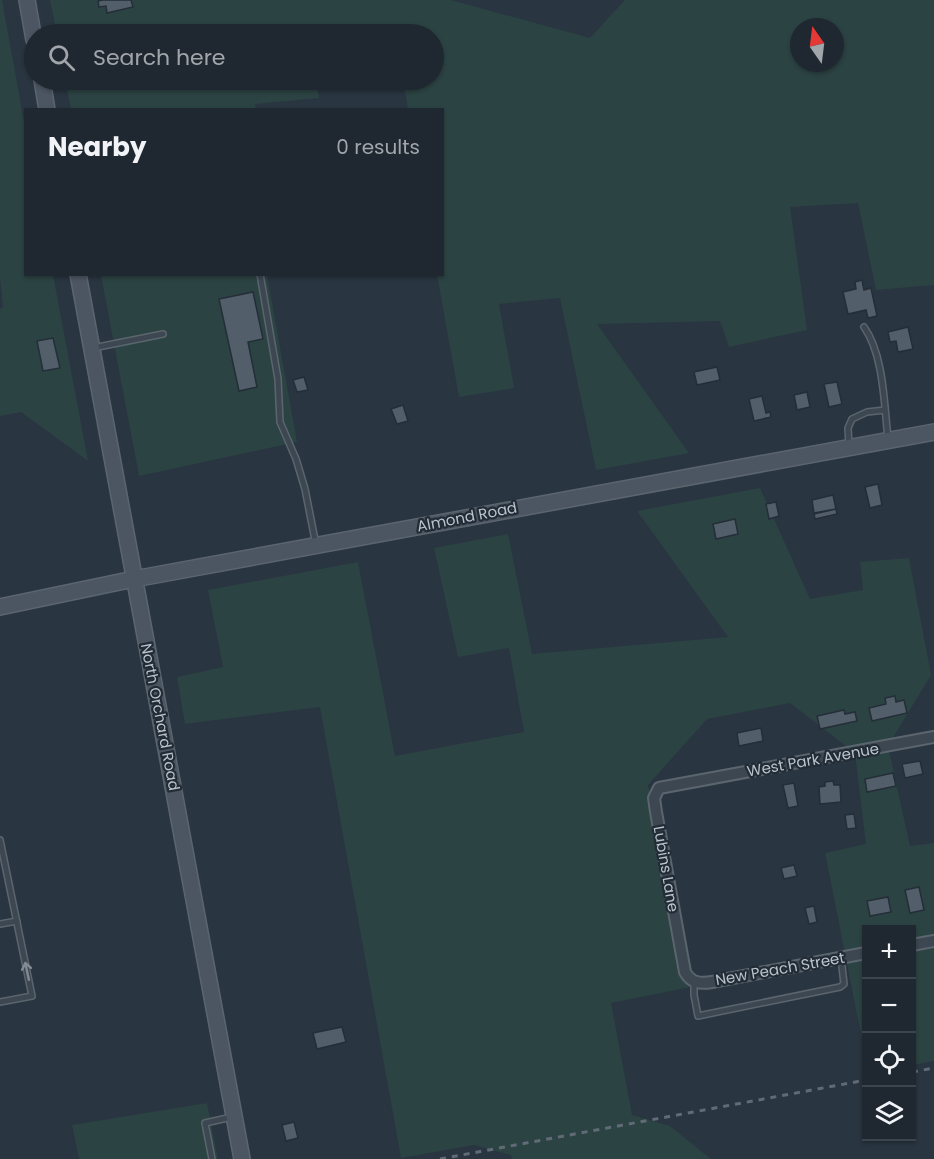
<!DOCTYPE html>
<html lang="en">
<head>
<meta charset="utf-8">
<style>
	body { margin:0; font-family:Poppins,sans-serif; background:#2c343d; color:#f1f3f6 }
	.controls { position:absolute; right:18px; bottom:18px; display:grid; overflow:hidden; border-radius:0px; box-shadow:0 2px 4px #0004 }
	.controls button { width:54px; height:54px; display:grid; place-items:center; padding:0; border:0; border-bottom:2px solid #3c444d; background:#1f2831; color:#f1f3f6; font:30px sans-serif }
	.compass { position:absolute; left:790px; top:18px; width:54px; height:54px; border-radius:50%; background:#1f2831; box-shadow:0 2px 4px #0004; rotate:346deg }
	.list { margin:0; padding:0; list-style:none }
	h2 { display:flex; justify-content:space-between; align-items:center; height:78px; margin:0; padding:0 24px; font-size:26px }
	h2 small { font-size:20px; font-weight:400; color:#a1a6ab }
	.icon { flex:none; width:33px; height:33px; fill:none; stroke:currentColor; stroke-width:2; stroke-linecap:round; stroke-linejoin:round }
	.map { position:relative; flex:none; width:934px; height:1159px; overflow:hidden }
	.search { position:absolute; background:#1f2831; box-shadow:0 2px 4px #0004; left:24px; top:24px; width:420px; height:66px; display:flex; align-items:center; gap:15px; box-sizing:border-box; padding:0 21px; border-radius:33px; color:#a1a6ab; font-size:22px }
	.panel { position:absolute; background:#1f2831; box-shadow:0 2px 4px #0004; left:24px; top:108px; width:420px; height:168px; border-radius:0px }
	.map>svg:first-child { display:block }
	.green { fill:#2c4343; fill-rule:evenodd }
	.building { fill:#535e6b; stroke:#242e38; stroke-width:1.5 }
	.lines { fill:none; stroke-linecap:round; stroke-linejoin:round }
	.lane-casing { stroke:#5b656e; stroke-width:8 }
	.street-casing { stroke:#5b656e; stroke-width:14 }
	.secondary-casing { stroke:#5b656e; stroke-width:18 }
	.lane { stroke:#3d4751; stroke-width:5 }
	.street { stroke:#3d4751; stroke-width:10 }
	.secondary { stroke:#4c5663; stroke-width:15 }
	.rail { stroke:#606b77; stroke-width:3; stroke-dasharray:6 6; stroke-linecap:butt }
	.oneway { stroke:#828b94 }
	.labels { text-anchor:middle; stroke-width:4.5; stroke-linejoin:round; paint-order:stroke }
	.street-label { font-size:15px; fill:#bac2cb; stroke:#222c36 }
</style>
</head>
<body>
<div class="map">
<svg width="934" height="1159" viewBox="0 0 934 1159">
	<rect width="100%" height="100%" fill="#293541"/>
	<!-- green -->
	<path class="green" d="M0,0h2l23,127 1,147 27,1 35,186 -67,-49 -21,4v-107l3,-2 -3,-30z
		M50,0h401l139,38 35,-38h309v285l-58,5 -18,-87 -68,4 17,123 -78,17 -9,-26 -123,3 92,129 -93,17 -36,-172 -61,6 15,84 -55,9 -22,-122 5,-1v-164l-34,-1 -5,-29h31v-46h-377zM799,27h36v36h-36z
		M65,80h251l3,18 -64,6 1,6 -185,-1z
		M101,275h166l30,167 -158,34z
		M760,488l50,111 53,-9 -3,-28 49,-4 22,117 -43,71 22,100 24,-3v218l-22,4v-135h-46v129l-41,-206 41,-9 -11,-91 -65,-50 -83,16 -59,66 42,202 -79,16 21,112 38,11 41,33h-199l-1,-4 -37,-10 -73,13 -81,-451 -135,17 -8,-47 46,-10 -15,-77 150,-28 37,194 129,-24 -15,-84 -51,9 -24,-109 74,-14 24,120 196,-17 -91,-126z
		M207,1103l11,56h-139l-7,-34z"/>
	<!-- building -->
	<path class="building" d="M103,0h28l2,7 -26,6 -1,-7 -7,1 -1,-6z
		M862,280l2,10 7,-2 6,28 -9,2 -2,-8 -18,4 -5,-22 13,-3 -1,-7z
		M253,292l10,47 -15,3 9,45 -18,4 -20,-92z
		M908,327l5,22 -15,3 -2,-11 -6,1 -2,-10z
		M53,338l7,30 -17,3 -6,-30z
		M717,367l3,13 -23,5 -3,-13z
		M304,377l4,13 -11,2 -4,-12z
		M837,382l5,22 -13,3 -5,-23z
		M807,392l3,15 -13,3 -3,-15z
		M762,396l4,17 4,-1 1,5 -17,4 -5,-22z
		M403,405l5,16 -11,3 -6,-15z
		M878,484l4,21 -12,3 -5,-21z
		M833,495l3,14 -22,4 -2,-13z
		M776,502l3,14 -10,3 -3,-15z
		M836,509l1,5 -22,5 -1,-5z
		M735,519l3,15 -22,5 -3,-15z
		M895,696l1,6 8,-2 3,13 -35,8 -3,-13 17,-4 -1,-6z
		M844,710l1,4 10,-2 2,9 -37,8 -3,-13z
		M761,728l2,13 -24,5 -2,-13z
		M920,761l3,13 -18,4 -3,-14z
		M893,773l3,13 -29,6 -2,-13z
		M833,781l1,4h6l1,17 -21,2 -1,-17 6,-1v-4z
		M794,783l4,23 -10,2 -5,-23z
		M854,814l2,14 -9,1 -2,-14z
		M794,865l3,11 -13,3 -3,-11z
		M919,887l5,23 -14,3 -5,-23z
		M888,897l3,15 -21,4 -3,-15z
		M814,906l3,16 -8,2 -4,-16z
		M342,1027l4,15 -29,7 -4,-16z
		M294,1122l4,16 -12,3 -4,-16z"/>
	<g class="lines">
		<!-- lane casing -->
		<g class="lane-casing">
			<path id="lane" d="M260,274l18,105 2,43 16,37 9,30 11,56
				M864,327c20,28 20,78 24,111
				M93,348l70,-14
				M849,446l-1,-18 4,-9 15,-7 18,-2
				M0,840l32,156 -32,6
				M0,924l17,-3
				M694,982v13l4,21 142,-29 4,-3 -3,-26
				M212,1159l-7,-36 27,-6"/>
		</g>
		<!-- street casing -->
		<g class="street-casing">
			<path id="street" d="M912,945l22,-4
				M866,953l-154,29c-12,2 -21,1 -27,-10l-29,-160 -2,-14 5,-10 275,-51"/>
		</g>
		<!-- secondary casing -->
		<g class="secondary-casing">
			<path id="secondary" d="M27,0l7,40
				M42,80l5,30
				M78,274l164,885
				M0,607l134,-28 800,-147"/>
		</g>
		<!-- lane -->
		<use href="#lane" class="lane"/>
		<!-- street -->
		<use href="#street" class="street"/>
		<!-- secondary -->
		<use href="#secondary" class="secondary"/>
		<!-- rail -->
		<path class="rail" d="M912,1072l22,-4
			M440,1159l426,-79"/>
	</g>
	<!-- one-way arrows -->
	<defs><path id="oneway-shaft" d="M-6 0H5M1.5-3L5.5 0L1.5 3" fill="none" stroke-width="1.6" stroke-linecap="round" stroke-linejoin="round" transform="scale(1.5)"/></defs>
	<use class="oneway" href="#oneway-shaft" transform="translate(27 971) rotate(-102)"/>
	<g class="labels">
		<!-- street labels -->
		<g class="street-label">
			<text transform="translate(467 517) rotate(-11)" y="5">Almond Road</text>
			<text transform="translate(160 717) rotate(79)" y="5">North Orchard Road</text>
			<text transform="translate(813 760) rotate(-10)" y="5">West Park Avenue</text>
			<text transform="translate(666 869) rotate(80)" y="5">Lubins Lane</text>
			<text transform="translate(780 969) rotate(-10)" y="5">New Peach Street</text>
		</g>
	</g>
</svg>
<div class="controls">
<button>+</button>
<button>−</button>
<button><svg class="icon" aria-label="locate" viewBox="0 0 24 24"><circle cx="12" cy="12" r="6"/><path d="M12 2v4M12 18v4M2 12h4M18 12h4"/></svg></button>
<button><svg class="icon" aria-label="layers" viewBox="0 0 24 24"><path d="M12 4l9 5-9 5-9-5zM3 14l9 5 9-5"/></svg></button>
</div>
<svg class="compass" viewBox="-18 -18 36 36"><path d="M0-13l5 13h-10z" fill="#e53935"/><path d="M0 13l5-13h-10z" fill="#a1a6ab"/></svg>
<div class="search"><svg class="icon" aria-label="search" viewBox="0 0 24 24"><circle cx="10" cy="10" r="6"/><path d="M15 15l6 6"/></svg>Search here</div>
<section class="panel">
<h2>Nearby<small>0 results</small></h2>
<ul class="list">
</ul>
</section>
</div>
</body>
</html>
